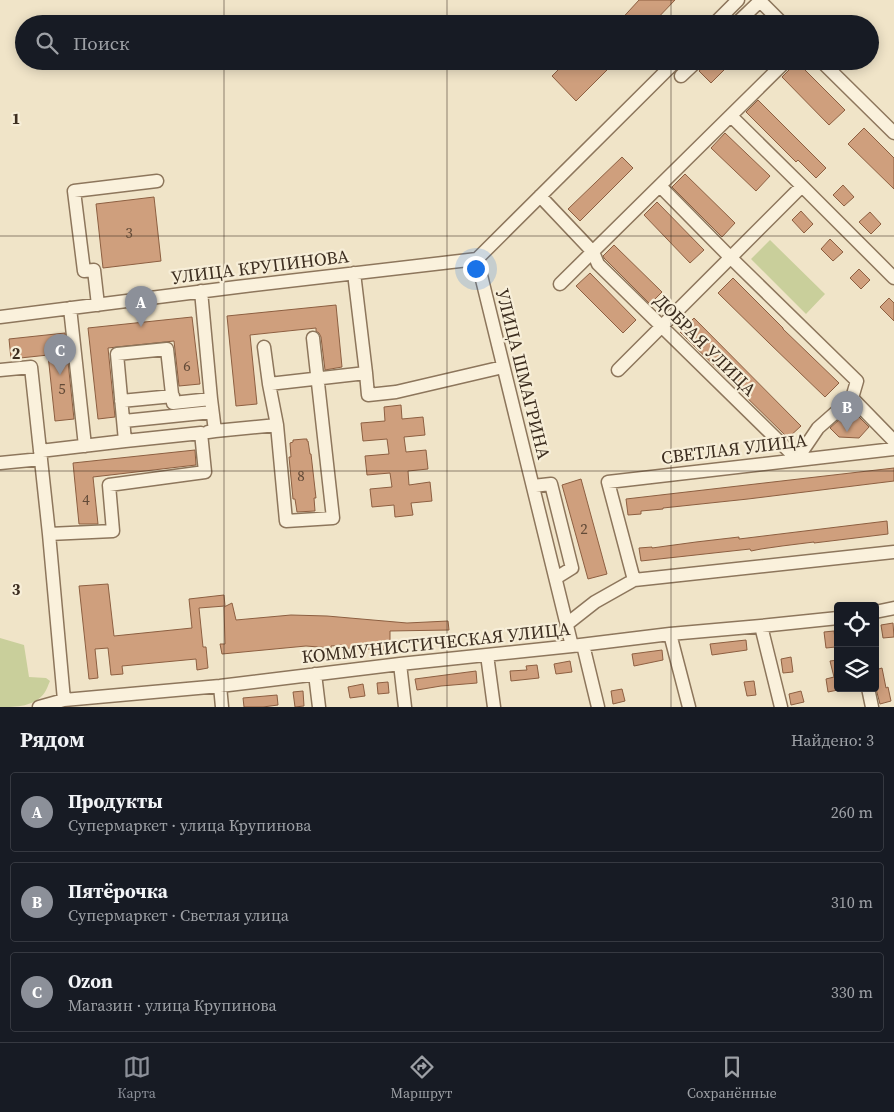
<!DOCTYPE html>
<html lang="ru">
<head>
<meta charset="utf-8">
<style>
	body { margin:0; font-family:"Source Serif 4",serif; background:#242831; color:#f1f3f6 }
	.controls { position:absolute; right:15px; bottom:15px; display:grid; overflow:hidden; border-radius:5px; box-shadow:0 2px 12px #0003 }
	.controls button { width:45px; height:45px; display:grid; place-items:center; padding:0; border:0; border-bottom:1px solid #363941; background:#171b24; color:#f1f3f6; font:25px sans-serif }
	.you { position:absolute; left:475px; top:268px; width:18px; height:18px; margin:-12px; border:4px solid #fff; border-radius:50%; background:#1a73e8; box-shadow:0 0 0 8px #1a73e833 }
	.badge { display:grid; place-items:center; width:32px; height:32px; border-radius:50%; background:#8c9099; color:#fff; font-size:16px; font-weight:700 }
	.pin { position:absolute; translate:-50% -41px; filter:drop-shadow(0 1px 2px #0008) }
	.pin::after { content:''; position:absolute; top:26px; width:18px; height:15px; background:inherit; clip-path:polygon(0 0,100% 0,50% 100%) }
	.list { margin:0; padding:0; list-style:none }
	h2 { display:flex; justify-content:space-between; align-items:center; height:65px; margin:0; padding:0 20px; font-size:21px }
	h2 small { font-size:16px; font-weight:400; color:#9ea1a6 }
	.list li { display:grid; grid-template-columns:32px 1fr auto; gap:15px; align-items:center; box-sizing:border-box; height:80px; margin:0 10px 10px; padding:0 10px; border:1px solid #363941; border-radius:5px }
	.list b { display:block; font-size:19px; white-space:nowrap }
	.list p { margin:0; font-size:16px; white-space:nowrap; color:#9ea1a6 }
	.list em { font-size:16px; font-style:normal; color:#9ea1a6 }
	.icon { flex:none; width:28px; height:28px; fill:none; stroke:currentColor; stroke-width:2; stroke-linecap:round; stroke-linejoin:round }
	.map { position:relative; flex:none; width:894px; height:707px; overflow:hidden }
	.search { position:absolute; background:#171b24; box-shadow:0 2px 12px #0003; left:15px; right:15px; top:15px; height:55px; display:flex; align-items:center; gap:12px; box-sizing:border-box; padding:0 18px; border-radius:28px; color:#9ea1a6; font-size:19px }
	.sheet { height:335px; background:#171b24 }
	nav { display:flex; justify-content:space-around; align-items:center; box-sizing:border-box; height:70px; border-top:1px solid #363941; background:#171b24; font-size:14px; color:#9ea1a6 }
	nav a { display:grid; justify-items:center; gap:2px }
	nav .on { color:#8c9099 }
	.map>svg:first-child { display:block }
	.green { fill:#c9cf9b }
	.building { fill:#cf9f7d; stroke:#8d5f41 }
	.lines { fill:none; stroke-linecap:round; stroke-linejoin:round }
	.minor-casing { stroke:#8d765c; stroke-width:15 }
	.minor { stroke:#faf1dc; stroke-width:12 }
	.grid { fill:none; stroke:#3d2e20; stroke-width:1; stroke-opacity:0.55 }
	.labels { text-anchor:middle; stroke-width:4.5; stroke-linejoin:round; paint-order:stroke }
	.number-label { font-size:15px; fill:#624a37 }
	.street-label { font-size:18px; fill:#3d2e20; stroke:#f7eed8 }
	.grid-label { font-size:16px; text-anchor:middle; font-weight:bold; fill:#3d2e20; stroke:#f7eed8; stroke-width:4.5; stroke-linejoin:round; paint-order:stroke }
</style>
</head>
<body>
<div class="map">
<svg width="894" height="707" viewBox="0 0 894 707">
	<rect width="100%" height="100%" fill="#f0e4c8"/>
	<!-- green -->
	<path class="green" d="M770,240l55,54 -19,20 -55,-55z
		M0,638l24,7 5,32 17,1 4,3c-2,4 -3,8 -5,11 -10,15 -29,15 -45,15z"/>
	<!-- building -->
	<path class="building" d="M639,0h36l-23,24h-35z
		M567,61h49l-40,40 -24,-25z
		M710,61h23l-22,22 -12,-12z
		M795,61h1l49,49 -16,15 -47,-48 10,-10z
		M758,100l68,68 -10,10 -18,-18 -2,2 -50,-50z
		M864,128l30,30v31l-46,-45z
		M725,133l45,43 -14,15 -45,-43z
		M622,157l11,11 -53,53 -12,-12z
		M685,174l50,49 -13,14 -50,-50z
		M843,185l11,12 -10,9 -11,-11z
		M154,197l7,64 -58,7 -7,-64z
		M657,202l47,48 -14,13 -46,-48z
		M801,211l12,13 -9,9 -12,-13z
		M870,212l11,12 -10,10 -12,-12z
		M830,239l13,13 -10,9 -12,-12z
		M614,245l48,47 -12,12 -46,-46 -1,-2z
		M859,269l11,11 -9,9 -11,-11z
		M590,273l46,47 -13,13 -47,-47z
		M733,278l50,50v1l56,54 -14,14 -56,-54 -51,-50z
		M889,298l5,5v18l-14,-14z
		M336,305l6,62 -17,3 -4,-33 -2,-4 -3,-2v-3l-66,7 7,69 -21,2 -9,-90z
		M192,317l8,67 -21,2 -5,-45 -66,7 7,69 -17,2 -10,-91z
		M694,318l107,108 -13,12 -108,-106z
		M65,333l9,86 -19,2 -7,-66 -37,4 -2,-20z
		M401,405l1,14 21,-2 2,18 -21,2 2,15 20,-2 2,19 -20,2 1,14 21,-3 2,19 -21,2 2,12 -18,2 -1,-12 -22,2 -2,-18 22,-2 -2,-14 -23,2 -2,-19 24,-2 -2,-15 -24,2 -2,-18 24,-2 -1,-14z
		M851,409l18,18 -10,11 -20,-1 -9,-9z
		M304,439h3v2h1l2,13h1l5,44h-2l1,13 -18,1 -2,-13h-2l-4,-42h2l-1,-14 3,-1v-2z
		M195,450l1,15 -103,12 5,47h-19l-6,-61z
		M894,468v13l-146,18 -85,9v1l-22,2v3l-13,1 -2,-16z
		M581,479l26,95 -19,5 -26,-94z
		M887,521l1,13 -74,9v-1l-32,4 -21,3 -10,2 -1,-2 -109,12 -2,-13 13,-1v1l44,-6 43,-5v2z
		M108,584l6,52 78,-8 -3,-29 35,-4 1,11 -26,2 4,39h3l2,21 -11,2 -1,-11 -74,7 1,8 -12,1 -3,-27 -13,1 3,29 -9,1 -10,-93z
		M232,603l4,17 55,-5 36,1 80,7 41,-2 1,9 -59,1v19l-47,-2 -1,-3 -11,1v2l-25,-2 -84,8 -2,-10h5l-1,-37z
		M893,623l1,14 -11,1 -2,-13z
		M834,631l2,16 -10,1 -2,-16z
		M746,640l1,10 -35,5 -2,-11z
		M662,650l1,10 -29,6 -2,-12z
		M791,657l2,15 -10,1 -2,-14z
		M838,660v30l-10,2 -2,-13 8,-2 -4,-16z
		M570,661l2,11 -16,2 -2,-10z
		M537,665l2,13 -28,3 -1,-10 17,-1 -1,-4z
		M882,668l4,20 2,-1 3,14 -11,3 -5,-19v-15z
		M476,671l1,12 -36,3 -24,4 -2,-11z
		M754,681l2,14 -9,1 -3,-14z
		M388,682l1,11 -11,1 -1,-11z
		M363,684l2,12 -15,2 -2,-11z
		M622,689l3,12 -12,3 -2,-13z
		M303,691l1,15 -9,1 -2,-15z
		M801,691l3,11 -13,3 -2,-11z
		M277,695l1,10 -15,2h-19l-1,-9z"/>
	<g class="lines">
		<!-- minor casing -->
		<g class="minor-casing">
			<path id="minor" d="M759,0l24,24
				M714,24l24,-24
				M736,24l24,-23
				M821,61l73,72
				M681,76l16,-15
				M731,116l71,70 92,92
				M540,196l53,56 5,12 199,195 21,-31 34,-30 5,-17 -126,-123 -71,-72
				M477,259l95,387
				M477,259l199,-198
				M560,284l226,-223
				M201,291l10,108 4,32 -7,1
				M98,305l-4,-35 -10,1 -10,-80 83,-10
				M70,308l15,138
				M0,317l237,-30 240,-28
				M264,347l5,37
				M0,370l31,-3 18,167 15,166
				M618,370l184,-184
				M366,373l2,22 28,-3 107,-25
				M852,398l42,43
				M121,401l52,-5
				M124,421l88,-9
				M277,425l9,96 47,-3 -20,-180
				M215,431l62,-6 -8,-41 97,-11 -12,-100
				M125,441l-8,-87 50,-5 6,54 38,-4
				M40,451l85,-10 76,-8 4,39 -96,13 4,46 -64,3
				M0,463l41,-4
				M533,486l18,-2 21,84 -16,10
				M634,580l-26,-98 286,-33
				M875,612l19,-4
				M567,624l28,-22 39,-22 260,-28
				M761,626l20,81
				M670,634l19,73
				M583,645l15,62
				M487,655l7,52
				M400,664l5,43
				M315,674l4,33
				M220,686l2,21
				M868,688l4,19
				M39,707l25,-7 156,-14 180,-22 172,-18 98,-12 91,-8 77,-8"/>
		</g>
		<!-- minor -->
		<use href="#minor" class="minor"/>
	</g>
	<!-- grid -->
	<path class="grid" d="M224,0v24M447,0v24M671,0v24M224,61v646M447,61v646M671,61v646M0,236h894M0,471h894"/>
	<g class="labels">
		<!-- number labels -->
		<g class="number-label">
			<text x="129" y="238">3</text>
			<text x="187" y="371">6</text>
			<text x="62" y="394">5</text>
			<text x="301" y="481">8</text>
			<text x="86" y="505">4</text>
			<text x="584" y="534">2</text>
		</g>
		<!-- street labels -->
		<g class="street-label">
			<text transform="translate(260 267) rotate(-7)" y="6">УЛИЦА КРУПИНОВА</text>
			<text transform="translate(705 345) rotate(45)" y="6">ДОБРАЯ УЛИЦА</text>
			<text transform="translate(523 374) rotate(76)" y="6">УЛИЦА ШМАГРИНА</text>
			<text transform="translate(734 449) rotate(-7)" y="6">СВЕТЛАЯ УЛИЦА</text>
			<text transform="translate(436 643) rotate(-6)" y="6">КОММУНИСТИЧЕСКАЯ УЛИЦА</text>
		</g>
	</g>
	<g class="grid-label">
		<text x="16" y="124">1</text>
		<text x="16" y="359">2</text>
		<text x="16" y="595">3</text>
	</g>
</svg>
<div class="controls">
<button><svg class="icon" aria-label="locate" viewBox="0 0 24 24"><circle cx="12" cy="12" r="6"/><path d="M12 2v4M12 18v4M2 12h4M18 12h4"/></svg></button>
<button><svg class="icon" aria-label="layers" viewBox="0 0 24 24"><path d="M12 4l9 5-9 5-9-5zM3 14l9 5 9-5"/></svg></button>
</div>
<div class="you"></div>
<div class="pin badge" style="left:141px;top:327px">A</div>
<div class="pin badge" style="left:847px;top:432px">B</div>
<div class="pin badge" style="left:60px;top:375px">C</div>
<div class="search"><svg class="icon" aria-label="search" viewBox="0 0 24 24"><circle cx="10" cy="10" r="6"/><path d="M15 15l6 6"/></svg>Поиск</div>
</div>
<section class="sheet">
<h2>Рядом<small>Найдено: 3</small></h2>
<ul class="list">
<li><span class="badge">A</span><div><b>Продукты</b><p>Супермаркет · улица Крупинова</p></div><em>260 m</em></li>
<li><span class="badge">B</span><div><b>Пятёрочка</b><p>Супермаркет · Светлая улица</p></div><em>310 m</em></li>
<li><span class="badge">C</span><div><b>Ozon</b><p>Магазин · улица Крупинова</p></div><em>330 m</em></li>
</ul>
</section>
<nav>
<a class="on"><svg class="icon" aria-label="map" viewBox="0 0 24 24"><path d="M3 6l6-2 6 2 6-2v14l-6 2-6-2-6 2zM9 4v14M15 6v14"/></svg>Карта</a>
<a><svg class="icon" aria-label="directions" viewBox="0 0 24 24"><path d="M12 3l9 9-9 9-9-9zM9 14v-3h6M13 9l2 2-2 2"/></svg>Маршрут</a>
<a><svg class="icon" aria-label="saved" viewBox="0 0 24 24"><path d="M7 4h10v16l-5-4-5 4z"/></svg>Сохранённые</a>
</nav>
</body>
</html>
